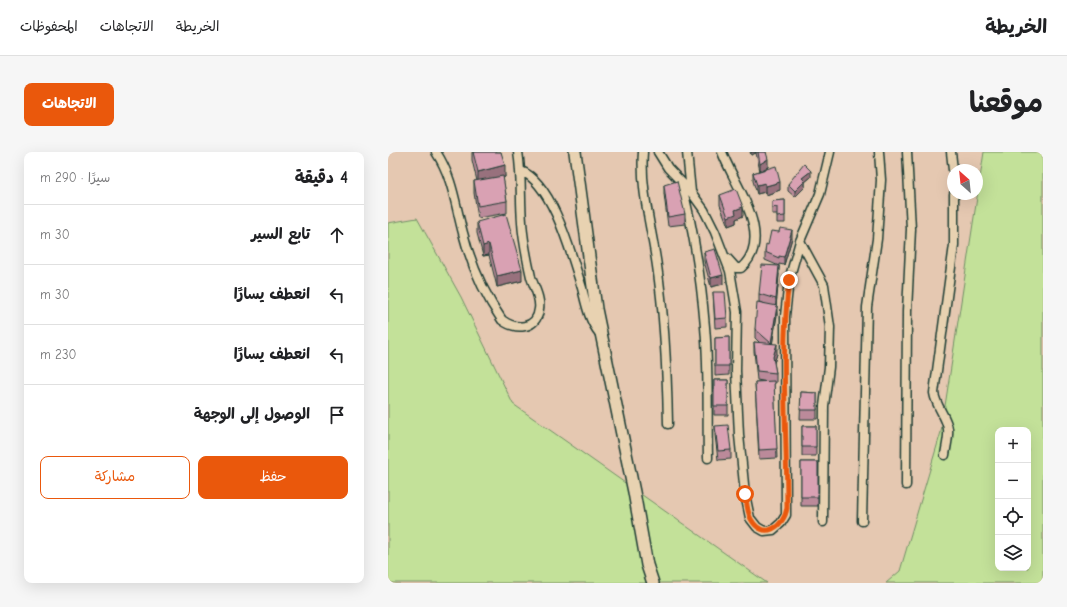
<!DOCTYPE html>
<html lang="ar">
<head>
<meta charset="utf-8">
<style>
	body { margin:0; font-family:"Comic Neue","Playpen Sans Arabic",sans-serif; background:#f6f6f6; color:#202124; direction:rtl }
	.controls { position:absolute; right:12px; bottom:12px; display:grid; overflow:hidden; border-radius:8px; box-shadow:0 4px 16px #0002 }
	.controls button { width:36px; height:36px; display:grid; place-items:center; padding:0; border:0; border-bottom:1px solid #e0e0e0; background:#fff; color:#202124; font:20px sans-serif }
	.compass { position:absolute; left:559px; top:12px; width:36px; height:36px; border-radius:50%; background:#fff; box-shadow:0 4px 16px #0002; rotate:333deg }
	.stop { position:absolute; width:12px; height:12px; margin:-9px; border:3px solid #ea580c; border-radius:50%; background:#fff }
	.stop.end { background:#ea580c; border-color:#fff; box-shadow:0 1px 4px #0008 }
	.list { margin:0; padding:0; list-style:none }
	h2 { display:flex; justify-content:space-between; align-items:center; height:52px; margin:0; padding:0 16px; font-size:17px }
	h2 small { font-size:13px; font-weight:400; color:#757577 }
	.list li { display:grid; grid-template-columns:26px 1fr auto; gap:12px; align-items:center; box-sizing:border-box; height:60px; padding:0 16px; border-top:1px solid #e0e0e0 }
	.list b { display:block; font-size:15px; white-space:nowrap }
	.list em { font-size:13px; font-style:normal; color:#757577 }
	.actions { display:flex; gap:8px; padding:12px 16px }
	.actions a { flex:1; padding:9px 0; border:1px solid #ea580c; border-radius:8px; text-align:center; font-size:14px; color:#ea580c }
	.actions .main { background:#ea580c; color:#fff }
	.icon { flex:none; width:22px; height:22px; fill:none; stroke:currentColor; stroke-width:2; stroke-linecap:round; stroke-linejoin:round }
	.map { position:relative; flex:none; width:655px; height:431px; overflow:hidden; direction:ltr; border-radius:8px }
	header { display:flex; align-items:center; gap:24px; box-sizing:border-box; height:56px; padding:0 20px; background:#fff; border-bottom:1px solid #e0e0e0 }
	header strong { font-size:19px }
	nav { display:flex; gap:22px; margin-inline-start:auto; font-size:14px }
	.intro { display:flex; align-items:center; justify-content:space-between; box-sizing:border-box; height:96px; padding:0 24px }
	h1 { margin:0; font-size:28px }
	.button { padding:10px 18px; border-radius:8px; background:#ea580c; color:#fff; font-size:14px; font-weight:700 }
	main { display:flex; gap:24px; padding:0 24px }
	aside { flex:1; background:#fff; border-radius:8px; box-shadow:0 4px 16px #0002 }
	.map>svg:first-child { display:block }
	.green { fill:#c3e199; stroke:#718f66; fill-rule:evenodd }
	.lines { fill:none; stroke-linecap:round; stroke-linejoin:round }
	.street-casing { stroke:#1f3d34; stroke-width:11 }
	.secondary-casing { stroke:#1f3d34; stroke-width:14 }
	.street { stroke:#e8d2b1; stroke-width:8 }
	.secondary { stroke:#e8d2b1; stroke-width:11 }
	.wall { fill:#bb8a9a; stroke:#1f3d34 }
	.shaded-wall { fill:#98717d; stroke:#1f3d34 }
	.building { fill:#d9a1b3; stroke:#1f3d34 }
	.route { stroke:#ea580c; stroke-width:5 }
</style>
</head>
<body>
<header>
<strong>الخريطة</strong>
<nav><a>الخريطة</a><a>الاتجاهات</a><a>المحفوظات</a></nav>
</header>
<div class="intro"><h1>موقعنا</h1><a class="button">الاتجاهات</a></div>
<main>
<div class="map">
<svg width="655" height="431" viewBox="0 0 655 431">
	<rect width="100%" height="100%" fill="#e5c8b1"/>
	<filter id="ink" filterUnits="userSpaceOnUse"><feTurbulence type="fractalNoise" baseFrequency=".025" numOctaves="2"/><feDisplacementMap in="SourceGraphic" scale="8" xChannelSelector="R" yChannelSelector="G"/><feConvolveMatrix kernelMatrix="1 2 1 2 8 2 1 2 1" color-interpolation-filters="sRGB"/></filter>
	<g filter="url(#ink)">
		<!-- green -->
		<path class="green" d="M596,0h59v431h-157l14,-12 41,-139zM610,278h30v138h-30z
			M29,66l44,79 52,107 254,179h-379v-360z"/>
		<g class="lines">
			<!-- street casing -->
			<g class="street-casing">
				<path id="street" d="M48,0c17,26 19,52 27,81 8,31 21,61 39,87 13,10 35,10 37,-11 2,-10 -5,-22 -8,-32 -4,-18 -8,-36 -9,-55 -2,-24 0,-46 -4,-70
					M255,0c-3,36 9,78 14,114 8,53 10,105 11,158
					M270,0l10,16 23,24 13,18 11,22 15,39 7,41 -1,59 3,64 6,59 5,24 7,9 7,4 9,-1 8,-7 5,-8 -1,-199 4,-36 11,-39 20,-47 10,-42
					M299,0l4,40
					M334,0c12,33 54,85 19,116h-5l-9,-10
					M563,0l2,18
					M133,19c32,12 51,86 61,117 4,16 7,33 18,46
					M293,31c13,47 20,96 24,144 4,43 2,88 3,131
					M412,89l24,44 6,42 -1,40 -5,39 -1,116
					M557,303c1,-8 4,-18 3,-26 -1,-12 -12,-22 -14,-36l20,-148v-51
					M518,333l1,-174 4,-82 -4,-77
					M474,369l5,-214 10,-68 4,-59 -2,-28"/>
			</g>
			<!-- secondary casing -->
			<g class="secondary-casing">
				<path id="secondary" d="M187,0l21,157 38,183 13,73 6,18"/>
			</g>
			<!-- street -->
			<use href="#street" class="street"/>
			<!-- secondary -->
			<use href="#secondary" class="secondary"/>
		</g>
		<!-- wall -->
		<path class="wall" d="M84,0h29l4,25 -2,1 4,23v12l-29,5 -4,-25v-12h3l-5,-21z
			M362,0h16l2,15 -8,4 20,19 -14,5 -1,-3 -8,2 -4,-13v-8l7,-2 -4,-18 -5,2z
			M423,25l-6,5v5l-10,10 -7,-6v-7z
			M276,33l21,29v10l-17,2 -4,-32z
			M332,43l23,21 -7,3v4l-8,3 -8,-21z
			M397,48v23h-8v-9h-5v-13z
			M89,70l45,59 -25,6 -8,-32 -6,1 -6,-23z
			M404,86l-8,27 -5,-1v2l-14,-6v-8l3,-7z
			M316,100l19,32 -12,3 -7,-26z
			M391,122l-3,32 1,9 -5,29 5,10 -3,9 2,10v10h-2l3,75 -18,1 -4,-77h13l-11,-2 -3,-29v-9l6,1 -5,-5v-9l11,-25 -7,-2v-8z
			M325,140l14,26v9l-12,1z
			M341,185v38l-14,1v-38z
			M326,228h14v35h-14z
			M413,240l16,1v26h-17z
			M327,274l16,24v9l-13,1 -3,-25z
			M414,274h14v30h-14z
			M413,310h17v44h-17z"/>
		<!-- shaded-wall -->
		<path class="shaded-wall" d="M363,0h5v1l-5,2z
			M380,7v8l-8,4v-7z
			M117,13v12l-27,7v-12z
			M423,19v6l-6,5v5l-10,10v-6l7,-13z
			M392,30v8l-14,5v-9z
			M377,31v9l-8,2v-9z
			M355,55v9l-7,3v4l-8,3v-9l7,-7z
			M404,78v8l-8,27v-8z
			M101,92v11l-6,1v-10z
			M391,114v8l-3,33v-8z
			M134,118v11l-25,6v-11z
			M335,123v9l-12,3v-9z
			M389,154v9l-6,37v-9z
			M389,192v10l-4,12v-9z"/>
		<!-- building -->
		<path class="building" d="M85,0h28l4,13 -27,7z
			M370,0h8l2,7 -8,5z
			M416,12l7,7 -9,7 3,3 -10,10 -7,-7z
			M388,14l4,16 -14,4 -1,-3 -8,2 -4,-12z
			M115,24l4,25 -29,5 -4,-25z
			M289,29l8,33 -17,3 -4,-32z
			M348,37l7,18 -8,3 1,4 -8,3 -8,-22z
			M397,48v16l-8,1v-10l-5,1v-7z
			M118,62l16,56 -25,6 -8,-32 -6,2 -6,-24z
			M392,76l12,2 -8,27 -5,-1v2l-14,-6 1,-8 2,1 3,-14 8,1z
			M327,97l8,26 -12,3 -7,-26z
			M374,113l17,1 -3,33 -17,-5z
			M325,140h12l2,26 -12,1z
			M369,150l20,4 -6,37 -16,-14z
			M341,185v29h-14v-28z
			M366,190l23,2 -4,13 3,16 -19,-2z
			M326,228h14v26h-14z
			M386,229l3,68 -18,1 -4,-68z
			M413,240l16,1v17h-17z
			M340,273l3,25 -13,1 -3,-25z
			M414,274h14v21h-14z
			M413,310h17v35h-17z"/>
	</g>
	<g class="lines" filter="url(#ink)">
		<!-- route -->
		<path class="route" d="M357,342c2,8 2,18 6,25 12,22 33,8 36,-11 0,-77 -7,-152 2,-228"/>
	</g>
</svg>
<div class="controls">
<button>+</button>
<button>−</button>
<button><svg class="icon" aria-label="locate" viewBox="0 0 24 24"><circle cx="12" cy="12" r="6"/><path d="M12 2v4M12 18v4M2 12h4M18 12h4"/></svg></button>
<button><svg class="icon" aria-label="layers" viewBox="0 0 24 24"><path d="M12 4l9 5-9 5-9-5zM3 14l9 5 9-5"/></svg></button>
</div>
<svg class="compass" viewBox="-18 -18 36 36"><path d="M0-13l5 13h-10z" fill="#e53935"/><path d="M0 13l5-13h-10z" fill="#757577"/></svg>
<div class="stop" style="left:357px;top:342px"></div>
<div class="stop end" style="left:401px;top:128px"></div>
</div>
<aside>
<h2>4 دقيقة<small>سيرًا · 290 m</small></h2>
<ul class="list">
<li><svg class="icon" aria-label="ahead" viewBox="0 0 24 24"><path d="M12 20V5M6 11l6-6 6 6"/></svg><div><b>تابع السير</b></div><em>30 m</em></li>
<li><svg class="icon" aria-label="left" viewBox="0 0 24 24"><path d="M17 20v-9H6M10 6l-5 5 5 5"/></svg><div><b>انعطف يسارًا</b></div><em>30 m</em></li>
<li><svg class="icon" aria-label="left" viewBox="0 0 24 24"><path d="M17 20v-9H6M10 6l-5 5 5 5"/></svg><div><b>انعطف يسارًا</b></div><em>230 m</em></li>
<li><svg class="icon" aria-label="arrive" viewBox="0 0 24 24"><path d="M6 21V4h12l-3 4 3 4H6"/></svg><div><b>الوصول إلى الوجهة</b></div></li>
</ul>
<div class="actions"><a class="main">حفظ</a><a>مشاركة</a></div>
</aside>
</main>
</body>
</html>
